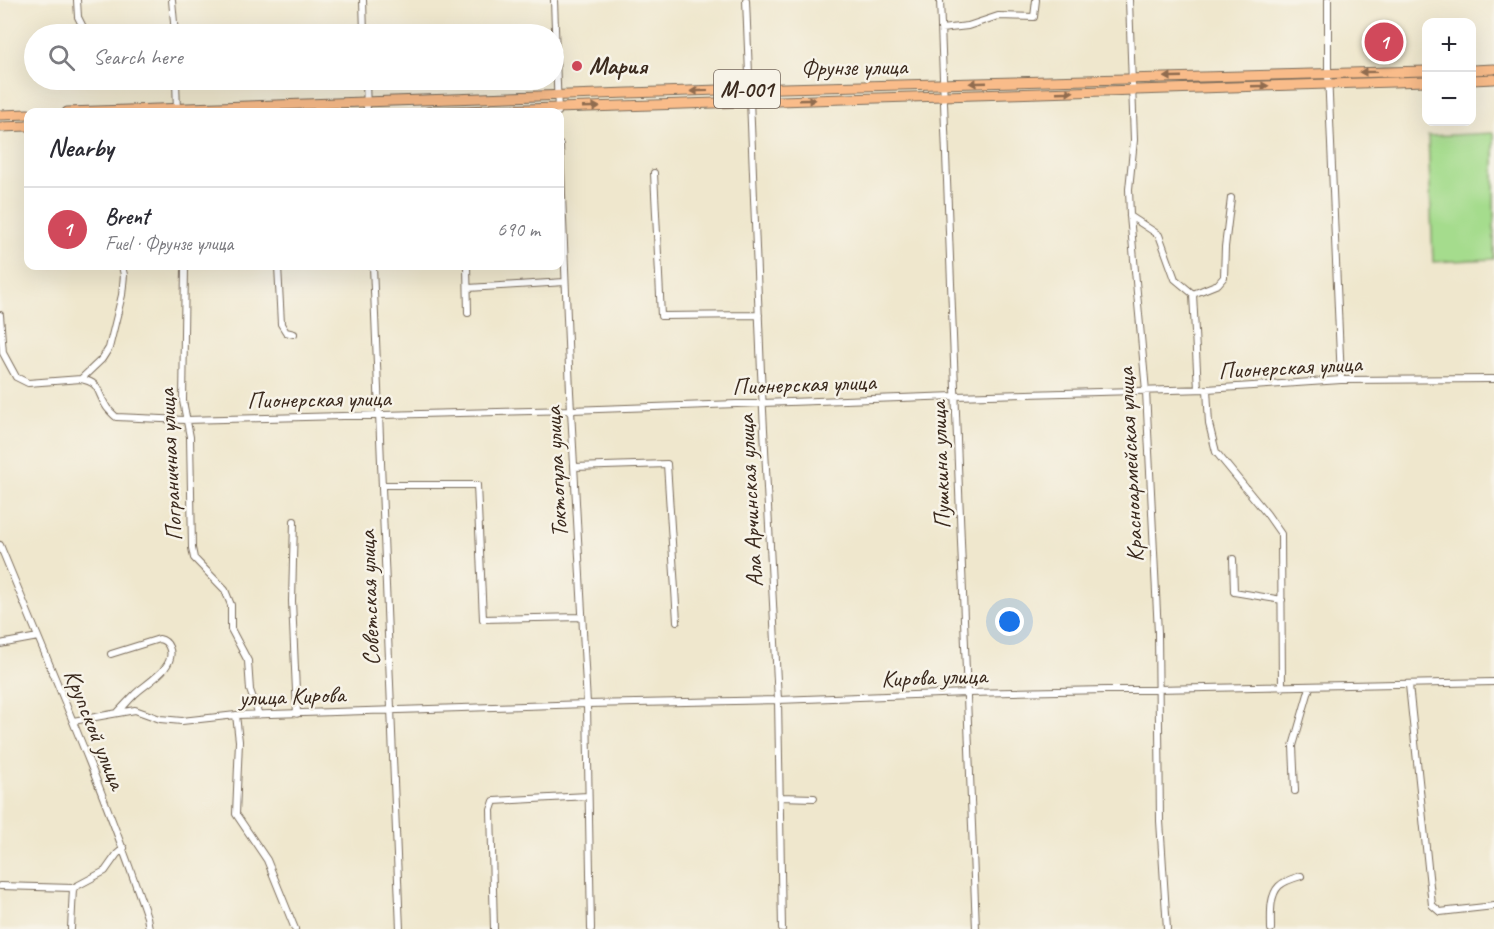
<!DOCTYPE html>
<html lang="en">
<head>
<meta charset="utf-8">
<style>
	body { margin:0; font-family:Caveat,sans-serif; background:#f2f2f3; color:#2b2b33 }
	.controls { position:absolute; right:18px; top:18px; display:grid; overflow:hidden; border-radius:12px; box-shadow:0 6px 24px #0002 }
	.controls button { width:54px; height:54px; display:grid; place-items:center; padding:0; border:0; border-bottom:2px solid #e1e1e2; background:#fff; color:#2b2b33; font:30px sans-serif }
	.you { position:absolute; left:1010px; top:622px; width:21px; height:21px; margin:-15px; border:4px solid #fff; border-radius:50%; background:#1a73e8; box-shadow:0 0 0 9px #1a73e833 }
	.badge { display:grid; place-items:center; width:39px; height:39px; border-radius:50%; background:#d1495b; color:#fff; font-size:20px; font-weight:700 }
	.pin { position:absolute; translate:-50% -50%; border:3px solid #fff; box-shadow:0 2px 6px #0006 }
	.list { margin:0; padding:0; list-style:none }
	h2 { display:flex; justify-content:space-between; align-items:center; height:78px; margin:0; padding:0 24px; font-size:26px }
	h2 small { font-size:20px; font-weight:400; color:#7c7c81 }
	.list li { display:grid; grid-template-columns:39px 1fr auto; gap:18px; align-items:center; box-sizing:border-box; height:84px; padding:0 24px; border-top:2px solid #e1e1e2 }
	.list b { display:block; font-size:22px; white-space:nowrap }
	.list p { margin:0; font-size:20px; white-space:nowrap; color:#7c7c81 }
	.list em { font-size:20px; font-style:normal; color:#7c7c81 }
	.icon { flex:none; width:33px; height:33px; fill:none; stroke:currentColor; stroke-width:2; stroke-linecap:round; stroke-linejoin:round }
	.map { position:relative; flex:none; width:1494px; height:929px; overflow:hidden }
	.search { position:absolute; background:#fff; box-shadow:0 6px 24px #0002; left:24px; top:24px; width:540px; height:66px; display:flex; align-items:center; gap:15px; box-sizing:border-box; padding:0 21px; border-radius:33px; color:#7c7c81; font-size:22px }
	.panel { position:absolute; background:#fff; box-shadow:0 6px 24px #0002; left:24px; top:108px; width:540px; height:162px; border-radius:12px }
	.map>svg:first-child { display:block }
	.pitch { fill:#a5dc8d; stroke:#708356; stroke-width:1.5 }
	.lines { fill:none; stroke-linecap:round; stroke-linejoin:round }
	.minor-casing { stroke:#7a6c5b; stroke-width:8 }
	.primary-casing { stroke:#7a6c5b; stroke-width:11 }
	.minor { stroke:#fff; stroke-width:6 }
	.primary { stroke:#f9bc8a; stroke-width:9 }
	.oneway { fill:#906c4f }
	.poi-dot { fill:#d1495b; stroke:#f7f3e8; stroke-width:2 }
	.labels { text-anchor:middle; stroke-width:5; stroke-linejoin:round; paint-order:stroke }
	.shield { fill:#f7f3e8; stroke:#73665b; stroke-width:1.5 }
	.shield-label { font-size:22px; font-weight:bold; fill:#3b2a1e }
	.poi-label { font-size:24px; font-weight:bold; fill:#3b2a1e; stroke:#f7f3e8; text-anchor:start }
	.street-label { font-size:24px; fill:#3b2a1e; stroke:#f7f3e8 }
</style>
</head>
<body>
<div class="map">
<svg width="1494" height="929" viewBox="0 0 1494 929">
	<rect width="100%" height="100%" fill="#f7f3e8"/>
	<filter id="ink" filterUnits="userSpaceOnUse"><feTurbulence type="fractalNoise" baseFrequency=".0167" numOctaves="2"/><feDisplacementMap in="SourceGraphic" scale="12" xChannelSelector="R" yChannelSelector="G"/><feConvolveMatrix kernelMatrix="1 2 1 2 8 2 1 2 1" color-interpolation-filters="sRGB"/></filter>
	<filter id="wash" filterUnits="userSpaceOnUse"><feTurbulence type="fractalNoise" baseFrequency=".008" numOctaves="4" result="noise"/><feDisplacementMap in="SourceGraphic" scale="24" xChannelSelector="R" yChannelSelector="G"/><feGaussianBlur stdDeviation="1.35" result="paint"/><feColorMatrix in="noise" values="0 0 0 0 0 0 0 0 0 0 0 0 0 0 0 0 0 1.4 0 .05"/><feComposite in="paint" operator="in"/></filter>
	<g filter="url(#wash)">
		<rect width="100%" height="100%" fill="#efe7cd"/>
		<!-- pitch -->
		<path class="pitch" d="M1494,133v126l-61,3 -5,-126z"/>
	</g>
	<g filter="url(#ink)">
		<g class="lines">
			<!-- minor casing -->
			<g class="minor-casing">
				<path id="minor" d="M77,0l1,17 6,12
					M172,0l3,34
					M363,0l1,34
					M554,0l4,112
					M746,0l15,372 17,328 4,229
					M940,0l36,929
					M1129,0l5,140 -5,49 1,27 16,175 12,242 2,188 7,108
					M1328,0v73l13,307
					M941,29l27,-3 30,-10 36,1 2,-17
					M176,80l1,32
					M366,80l1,32
					M560,145l10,247 17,312 4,225
					M654,173l7,143 98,-1
					M1130,216l29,19 16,44 18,15 5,95
					M185,266l-2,135 7,36 2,111 2,10 31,32 6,15v24l17,32 2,29 9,25
					M278,266l3,58 5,8 8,2
					M373,266l27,663
					M467,266l1,47
					M468,288l97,-6
					M1193,294l25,-10 6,-7 1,-30 6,-49
					M0,315l3,38 13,24 12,6 53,-4 21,-20 7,-11 13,-53 2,-20 -2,-9
					M81,379c20,4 15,12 25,27 2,4 7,8 10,11l69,3 386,-10 384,-14 252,-7 134,-9 153,-1
					M1207,389l2,35 7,28 51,62 14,20 1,154
					M574,467l93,-3 10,157
					M382,485h95l6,134 99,-2
					M294,521l-2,80 5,113
					M0,545c51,124 104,246 147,372l2,12
					M1233,559l1,33 48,8
					M0,644l38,-7
					M111,654l48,-15c5,1 8,3 10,8 9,20 -23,36 -34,47 -6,6 -11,12 -17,18
					M1409,685l23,220 8,7 54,-6
					M236,715l3,26 -3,73 31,46 28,69
					M73,721l62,-11 25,9 22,2 54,-6 351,-11 191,-4 189,-7 527,-11
					M1295,791l-2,-45 17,-59
					M780,797l34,1
					M0,886l73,2 32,-17 12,-17 7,-6
					M71,929l2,-41
					M494,929l-3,-119 3,-9 94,-5
					M1271,929c0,-13 -2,-33 8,-43 5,-5 15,-8 22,-10"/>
			</g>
			<!-- primary casing -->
			<g class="primary-casing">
				<path id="primary" d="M1472,70l22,-1
					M1472,80l22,-1
					M67,112l682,-23 677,-18
					M428,112l998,-31
					M0,115l28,-1
					M0,127l28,-1"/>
			</g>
			<!-- minor -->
			<use href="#minor" class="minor"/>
			<!-- primary -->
			<use href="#primary" class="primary"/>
		</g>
		<!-- one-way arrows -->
		<defs><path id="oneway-solid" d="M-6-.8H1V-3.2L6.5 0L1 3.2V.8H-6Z" transform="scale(1.5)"/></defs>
		<g class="oneway">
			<use href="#oneway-solid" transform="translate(1368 72) rotate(179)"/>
			<use href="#oneway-solid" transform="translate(1173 77) rotate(178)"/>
			<use href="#oneway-solid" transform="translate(978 83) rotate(178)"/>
			<use href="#oneway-solid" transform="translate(1260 86) rotate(-2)"/>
			<use href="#oneway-solid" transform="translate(699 91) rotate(178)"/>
			<use href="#oneway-solid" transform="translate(1065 92) rotate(-2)"/>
			<use href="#oneway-solid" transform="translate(807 100) rotate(-2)"/>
			<use href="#oneway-solid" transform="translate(591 107) rotate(-2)"/>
		</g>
	</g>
	<!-- markers -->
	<circle class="poi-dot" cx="577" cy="66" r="6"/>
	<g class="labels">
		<!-- shield labels -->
		<rect class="shield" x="714" y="70" width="66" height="38" rx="4.5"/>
		<g class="shield-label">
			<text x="747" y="97">M-001</text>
		</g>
		<!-- poi labels -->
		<g class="poi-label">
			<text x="589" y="74">Мария</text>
		</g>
		<!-- street labels -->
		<g class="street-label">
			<text transform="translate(854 67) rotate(-1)" y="8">Фрунзе улица</text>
			<text transform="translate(1290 367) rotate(-3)" y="8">Пионерская улица</text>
			<text transform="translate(804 384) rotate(-2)" y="8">Пионерская улица</text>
			<text transform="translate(319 399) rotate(-1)" y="8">Пионерская улица</text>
			<text transform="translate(170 465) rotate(-93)" y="8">Пограничная улица</text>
			<text transform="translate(940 465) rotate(-92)" y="8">Пушкина улица</text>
			<text transform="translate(1130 465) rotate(-93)" y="8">Красноармейская улица</text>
			<text transform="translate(556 472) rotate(-93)" y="8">Токтогула улица</text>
			<text transform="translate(750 501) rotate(-93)" y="8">Ала Арчинская улица</text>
			<text transform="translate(369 598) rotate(-92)" y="8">Советская улица</text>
			<text transform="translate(934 677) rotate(-2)" y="8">Кирова улица</text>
			<text transform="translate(292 696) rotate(-2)" y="8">улица Кирова</text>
			<text transform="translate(95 729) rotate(68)" y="8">Крупской улица</text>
		</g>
	</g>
</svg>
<div class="controls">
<button>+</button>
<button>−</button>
</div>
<div class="you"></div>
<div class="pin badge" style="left:1384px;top:42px">1</div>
<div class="search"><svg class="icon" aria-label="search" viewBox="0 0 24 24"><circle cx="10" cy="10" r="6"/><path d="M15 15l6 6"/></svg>Search here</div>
<section class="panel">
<h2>Nearby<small></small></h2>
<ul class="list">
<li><span class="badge">1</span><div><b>Brent</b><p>Fuel · Фрунзе улица</p></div><em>690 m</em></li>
</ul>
</section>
</div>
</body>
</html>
